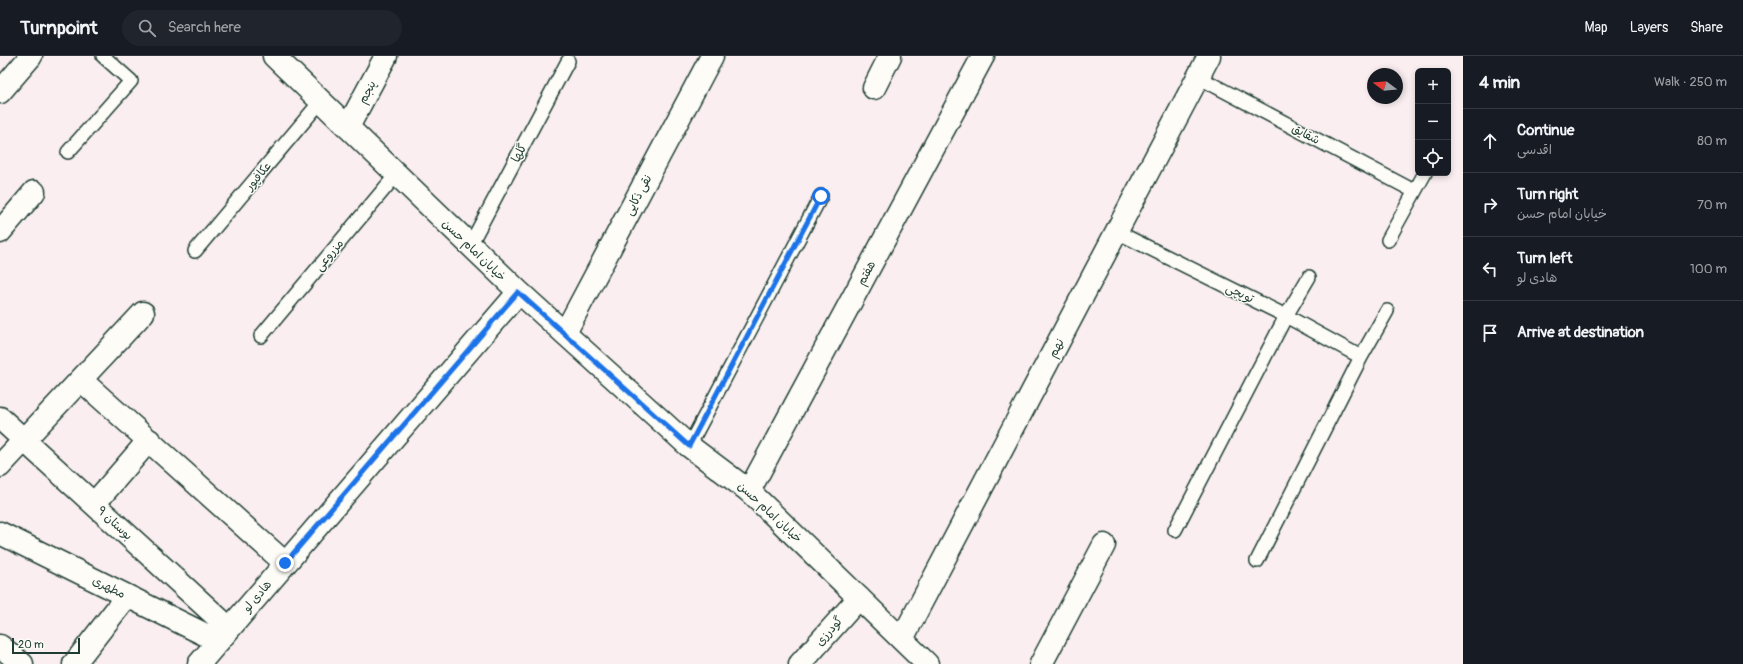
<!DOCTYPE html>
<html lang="en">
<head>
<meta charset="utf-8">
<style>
	body { margin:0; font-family:Pangolin,"Playpen Sans Arabic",sans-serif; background:#20242c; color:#f1f3f6 }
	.controls { position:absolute; right:12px; top:12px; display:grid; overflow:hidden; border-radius:6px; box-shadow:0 2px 6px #0003 }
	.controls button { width:36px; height:36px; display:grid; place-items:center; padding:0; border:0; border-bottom:1px solid #363941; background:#171b24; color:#f1f3f6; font:20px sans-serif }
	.compass { position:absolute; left:1367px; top:12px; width:36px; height:36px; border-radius:50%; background:#171b24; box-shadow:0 2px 6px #0003; rotate:286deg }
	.scale { position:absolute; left:12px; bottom:10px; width:68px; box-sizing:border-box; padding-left:4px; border:2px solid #1f3d34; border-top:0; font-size:11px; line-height:14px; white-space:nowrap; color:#1f3d34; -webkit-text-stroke:3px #fdfcf7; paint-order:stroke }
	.stop { position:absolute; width:12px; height:12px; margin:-9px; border:3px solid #1a73e8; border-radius:50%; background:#fff }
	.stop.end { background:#1a73e8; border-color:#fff; box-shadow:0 1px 4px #0008 }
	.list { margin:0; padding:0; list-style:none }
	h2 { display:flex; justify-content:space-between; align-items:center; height:52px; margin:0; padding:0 16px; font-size:17px }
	h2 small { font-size:13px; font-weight:400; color:#9ea1a6 }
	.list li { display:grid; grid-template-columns:26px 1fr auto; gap:12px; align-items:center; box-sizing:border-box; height:64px; padding:0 16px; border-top:1px solid #363941 }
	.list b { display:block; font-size:15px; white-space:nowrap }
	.list p { margin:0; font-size:13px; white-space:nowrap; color:#9ea1a6 }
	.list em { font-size:13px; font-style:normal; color:#9ea1a6 }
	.icon { flex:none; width:22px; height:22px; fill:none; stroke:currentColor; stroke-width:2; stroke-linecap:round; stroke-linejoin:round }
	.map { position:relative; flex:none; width:1463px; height:608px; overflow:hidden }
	header { display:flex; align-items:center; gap:24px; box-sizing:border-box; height:56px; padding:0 20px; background:#171b24; border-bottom:1px solid #363941 }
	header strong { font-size:19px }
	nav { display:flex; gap:22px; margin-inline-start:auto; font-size:14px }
	.search { width:280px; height:36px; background:#20242c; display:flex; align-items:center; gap:10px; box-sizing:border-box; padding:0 14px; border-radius:22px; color:#9ea1a6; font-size:15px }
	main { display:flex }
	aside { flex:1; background:#171b24 }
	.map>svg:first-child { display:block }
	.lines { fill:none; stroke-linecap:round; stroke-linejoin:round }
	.service-casing { stroke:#1f3d34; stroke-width:16 }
	.minor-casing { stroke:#1f3d34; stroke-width:25 }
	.tertiary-casing { stroke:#1f3d34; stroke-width:25 }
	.service { stroke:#fdfcf7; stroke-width:13 }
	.minor { stroke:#fdfcf7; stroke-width:22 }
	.tertiary { stroke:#fdfcf7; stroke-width:22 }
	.route { stroke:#1a73e8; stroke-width:5 }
	.labels { text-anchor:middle; stroke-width:3; stroke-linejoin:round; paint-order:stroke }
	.street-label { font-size:12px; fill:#1f3d34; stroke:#fdfcf7 }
</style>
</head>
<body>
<header>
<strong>Turnpoint</strong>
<div class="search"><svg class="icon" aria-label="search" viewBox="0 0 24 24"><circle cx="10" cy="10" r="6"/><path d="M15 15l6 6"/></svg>Search here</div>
<nav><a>Map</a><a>Layers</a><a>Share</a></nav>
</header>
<main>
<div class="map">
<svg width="1463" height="608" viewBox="0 0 1463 608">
	<rect width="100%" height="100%" fill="#faeef0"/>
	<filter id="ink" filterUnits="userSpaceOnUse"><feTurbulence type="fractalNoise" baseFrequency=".025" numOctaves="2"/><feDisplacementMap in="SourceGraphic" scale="8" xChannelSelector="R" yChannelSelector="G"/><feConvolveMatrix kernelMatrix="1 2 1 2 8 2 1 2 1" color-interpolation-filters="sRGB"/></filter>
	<g filter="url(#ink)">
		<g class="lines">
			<!-- service casing -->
			<g class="service-casing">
				<path id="service" d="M1198,21l216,114
					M68,96l63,-71 -28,-25
					M1117,176l169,84 75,41
					M1388,184l37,-67
					M470,189l98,-184
					M195,195l126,-150
					M261,280l135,-161
					M689,390l132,-250
					M1175,474l111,-214 23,-39
					M1257,505l104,-204 26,-46"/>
			</g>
			<!-- minor casing -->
			<g class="minor-casing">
				<path id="minor" d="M874,32l16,-32
					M0,36l31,-36
					M0,176l34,-40
					M565,277l147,-277
					M81,324l204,183
					M0,362l229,210
					M0,410l143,-153
					M749,435l234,-435
					M94,448l55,-64
					M0,477l218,108
					M902,583l307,-583
					M0,590l22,18
					M74,608l53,-68
					M800,608l59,-66
					M1041,608l63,-119"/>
			</g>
			<!-- tertiary casing -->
			<g class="tertiary-casing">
				<path id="tertiary" d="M274,0l245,236 170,154 60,45 178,173
					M348,71l38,-71
					M199,608l320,-372"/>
			</g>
			<!-- service -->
			<use href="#service" class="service"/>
			<!-- minor -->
			<use href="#minor" class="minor"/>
			<!-- tertiary -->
			<use href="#tertiary" class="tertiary"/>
		</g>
	</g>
	<g class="lines" filter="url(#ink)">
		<!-- route -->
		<path class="route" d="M285,507l233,-271 171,154 132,-250"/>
	</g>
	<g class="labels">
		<!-- street labels -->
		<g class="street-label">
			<text transform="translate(367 36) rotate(-62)" y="4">پنجم</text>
			<text transform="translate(1306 78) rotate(28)" y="4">شقایق</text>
			<text transform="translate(519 97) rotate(-62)" y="4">گلها</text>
			<text transform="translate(258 120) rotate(-50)" y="4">عکافپور</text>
			<text transform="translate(638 139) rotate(-62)" y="4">نقی ذکایی</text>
			<text transform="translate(474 194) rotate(44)" y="4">خیابان امام حسن</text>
			<text transform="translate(329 199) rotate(-50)" y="4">مزروعی</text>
			<text transform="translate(866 217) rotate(-62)" y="4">هفتم</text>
			<text transform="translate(1240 237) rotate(26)" y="4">توپچی</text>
			<text transform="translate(1056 292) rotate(-62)" y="4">نهم</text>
			<text transform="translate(770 456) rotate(43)" y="4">خیابان امام حسن</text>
			<text transform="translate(115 467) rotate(43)" y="4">بوستان ۹</text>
			<text transform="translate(109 531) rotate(26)" y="4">مطهری</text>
			<text transform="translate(257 540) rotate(-50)" y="4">هادی لو</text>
			<text transform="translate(829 575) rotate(-49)" y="4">گودرزی</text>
		</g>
	</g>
</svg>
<div class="controls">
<button>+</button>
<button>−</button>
<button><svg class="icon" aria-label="locate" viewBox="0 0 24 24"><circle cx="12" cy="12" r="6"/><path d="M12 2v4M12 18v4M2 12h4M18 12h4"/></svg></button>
</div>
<svg class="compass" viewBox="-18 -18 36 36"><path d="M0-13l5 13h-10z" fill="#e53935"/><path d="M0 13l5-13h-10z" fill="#9ea1a6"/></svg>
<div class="scale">20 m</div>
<div class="stop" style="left:821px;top:140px"></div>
<div class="stop end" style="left:285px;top:507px"></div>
</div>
<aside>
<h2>4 min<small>Walk · 250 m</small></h2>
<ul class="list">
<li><svg class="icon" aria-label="ahead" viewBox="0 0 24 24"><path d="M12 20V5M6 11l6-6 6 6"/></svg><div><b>Continue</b><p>اقدسی</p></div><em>80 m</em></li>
<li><svg class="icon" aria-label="right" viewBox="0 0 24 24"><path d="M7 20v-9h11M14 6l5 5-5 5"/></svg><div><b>Turn right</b><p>خیابان امام حسن</p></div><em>70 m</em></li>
<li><svg class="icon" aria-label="left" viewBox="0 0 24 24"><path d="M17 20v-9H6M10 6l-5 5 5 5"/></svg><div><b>Turn left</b><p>هادی لو</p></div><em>100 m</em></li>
<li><svg class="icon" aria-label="arrive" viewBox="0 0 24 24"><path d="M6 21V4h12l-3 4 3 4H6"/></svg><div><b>Arrive at destination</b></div></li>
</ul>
</aside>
</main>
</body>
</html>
